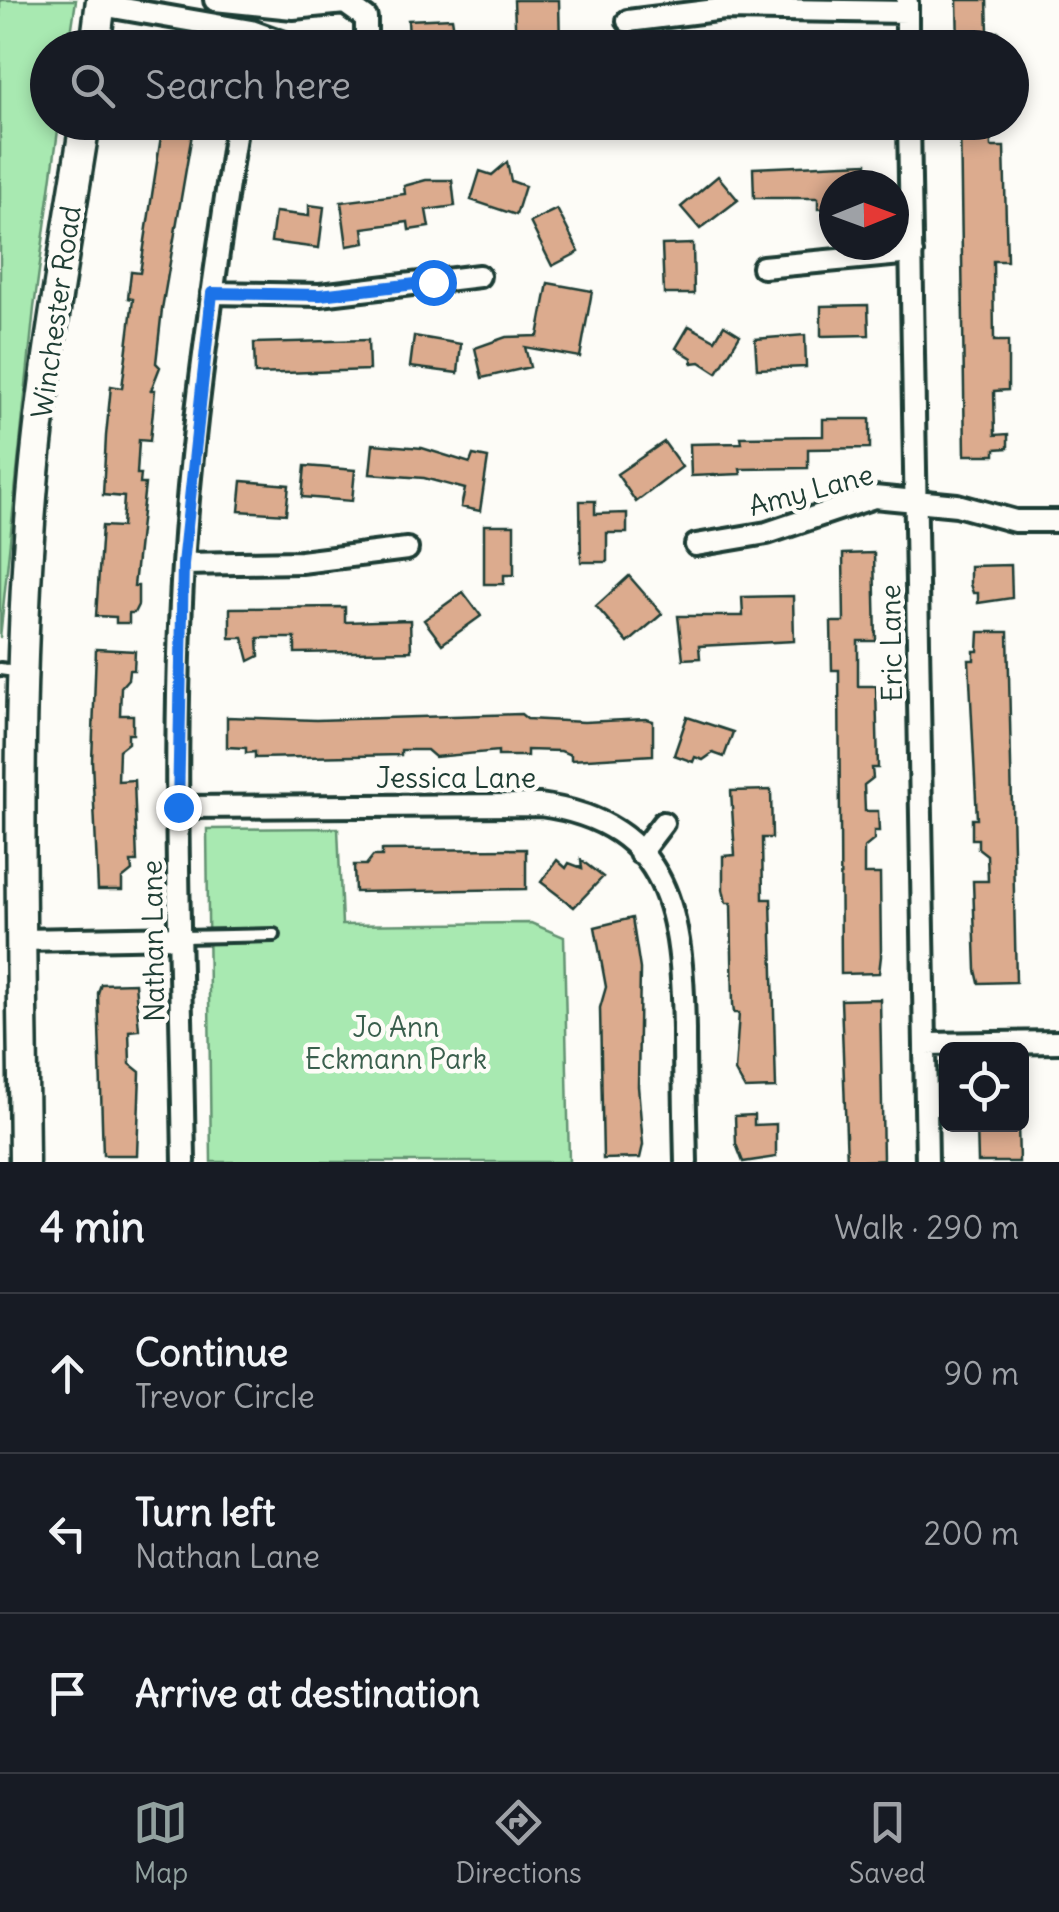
<!DOCTYPE html>
<html lang="en">
<head>
<meta charset="utf-8">
<style>
	body { margin:0; font-family:Delius,sans-serif; background:#242831; color:#f1f3f6 }
	.controls { position:absolute; right:30px; bottom:30px; display:grid; overflow:hidden; border-radius:15px; box-shadow:0 5px 15px #0003 }
	.controls button { width:90px; height:90px; display:grid; place-items:center; padding:0; border:0; border-bottom:2px solid #363941; background:#171b24; color:#f1f3f6; font:50px sans-serif }
	.compass { position:absolute; left:819px; top:170px; width:90px; height:90px; border-radius:50%; background:#171b24; box-shadow:0 5px 15px #0003; rotate:89deg }
	.stop { position:absolute; width:30px; height:30px; margin:-22px; border:8px solid #1a73e8; border-radius:50%; background:#fff }
	.stop.end { background:#1a73e8; border-color:#fff; box-shadow:0 2px 10px #0008 }
	.list { margin:0; padding:0; list-style:none }
	h2 { display:flex; justify-content:space-between; align-items:center; height:130px; margin:0; padding:0 40px; font-size:42px }
	h2 small { font-size:32px; font-weight:400; color:#9ea1a6 }
	.list li { display:grid; grid-template-columns:65px 1fr auto; gap:30px; align-items:center; box-sizing:border-box; height:160px; padding:0 40px; border-top:2px solid #363941 }
	.list b { display:block; font-size:38px; white-space:nowrap }
	.list p { margin:0; font-size:32px; white-space:nowrap; color:#9ea1a6 }
	.list em { font-size:32px; font-style:normal; color:#9ea1a6 }
	.icon { flex:none; width:55px; height:55px; fill:none; stroke:currentColor; stroke-width:2; stroke-linecap:round; stroke-linejoin:round }
	.map { position:relative; flex:none; width:1059px; height:1162px; overflow:hidden }
	.search { position:absolute; background:#171b24; box-shadow:0 5px 15px #0003; left:30px; right:30px; top:30px; height:110px; display:flex; align-items:center; gap:25px; box-sizing:border-box; padding:0 35px; border-radius:55px; color:#9ea1a6; font-size:38px }
	.sheet { height:610px; background:#171b24 }
	nav { display:flex; justify-content:space-around; align-items:center; box-sizing:border-box; height:140px; border-top:2px solid #363941; background:#171b24; font-size:28px; color:#9ea1a6 }
	nav a { display:grid; justify-items:center; gap:5px }
	nav .on { color:#92a19f }
	.map>svg:first-child { display:block }
	.green { fill:#a8e9b1; stroke:#649372; stroke-width:2.5 }
	.building { fill:#dcab8e; stroke:#1f3d34; stroke-width:2.5 }
	.lines { fill:none; stroke-linecap:round; stroke-linejoin:round }
	.service-casing { stroke:#1f3d34; stroke-width:18 }
	.minor-casing { stroke:#1f3d34; stroke-width:28 }
	.secondary-casing { stroke:#1f3d34; stroke-width:35 }
	.service { stroke:#fdfcf7; stroke-width:10 }
	.minor { stroke:#fdfcf7; stroke-width:20 }
	.secondary { stroke:#fdfcf7; stroke-width:28 }
	.route { stroke:#1a73e8; stroke-width:12 }
	.labels { text-anchor:middle; stroke-width:9; stroke-linejoin:round; paint-order:stroke }
	.street-label { font-size:28px; fill:#1f3d34; stroke:#fdfcf7 }
	.park-label { font-size:28px; fill:#3a5f4d; stroke:#fdfcf7 }
</style>
</head>
<body>
<div class="map">
<svg width="1059" height="1162" viewBox="0 0 1059 1162">
	<rect width="100%" height="100%" fill="#fdfcf7"/>
	<filter id="ink" filterUnits="userSpaceOnUse"><feTurbulence type="fractalNoise" baseFrequency=".01" numOctaves="2"/><feDisplacementMap in="SourceGraphic" scale="20" xChannelSelector="R" yChannelSelector="G"/><feConvolveMatrix kernelMatrix="1 2 1 2 8 2 1 2 1" color-interpolation-filters="sRGB"/></filter>
	<g filter="url(#ink)">
		<!-- green -->
		<path class="green" d="M0,0h76l-7,47 -21,1v74l11,1 -25,185 -34,330z
			M338,828l4,97 189,-2 33,14 5,225h-358l-4,-333z"/>
		<!-- building -->
		<path class="building" d="M514,0h45l1,47 -44,1z
			M957,0h30l1,32h11l1,16h-42z
			M452,18l5,30h-30l-1,-9h-17l-1,-19z
			M960,122h30l1,25h13l3,114h-14l1,80h14v49l-14,1 1,44 13,-1v14l-13,1v6h-30z
			M162,130l30,4 -30,175 -6,54 4,4 -9,23h4l-5,51 -11,-1 -2,34h4l-1,10h5l-11,102h4v19l-4,8h-5v10h-13v-6l-20,-1 6,-90 20,1 2,-30 -21,-2 3,-59 5,-50 11,2 11,-89 -5,-1 3,-26 9,1z
			M507,162l4,19 14,5 -9,29 -45,-15 9,-29 12,4z
			M867,163v22h-33v23l-16,1v-11h-64l-1,-30z
			M718,176l20,24 -38,29 -19,-22z
			M426,180h26l3,26 -29,4 3,17 -20,3 -1,-8 -45,6 2,15 -18,3 -6,-44 64,-8 -1,-8z
			M309,205l15,2 -5,41 -48,-6 4,-30 34,4z
			M557,209l22,43 -27,14 -22,-44z
			M693,244l1,50h-30l-2,-49z
			M548,283l44,8 -12,66 -55,-10 5,20 -48,11 -7,-30 31,-11 32,-1z
			M868,305l1,30 -48,1v-30z
			M724,325l16,10 -23,38 -17,-11 -8,1v-5l-16,-10 13,-22 26,14z
			M805,335l1,32 -49,2 -2,-30z
			M414,336l47,8 -3,29 -48,-6z
			M368,340l1,30 -114,4 -1,-31z
			M823,419h47v29l-62,1v19l-68,1 1,5 -50,2 -1,-32 52,-1 -1,-6 82,-1z
			M664,442l18,25 -46,35 -19,-28z
			M373,444l49,4 48,15 3,-8 15,3 -8,53 -19,-4 4,-18 -41,-11 -54,-4z
			M305,466l50,4 -3,31 -50,-4z
			M242,481l47,4 -3,29 -47,-3z
			M580,501h15v13l32,-1v20h-20v29h-26z
			M484,525h30v50h-10v9h-20z
			M874,553l2,88h-18v45h18l2,82h-6l1,10 -9,7 1,26h13l1,20h-5v9l-10,8v26h16l1,82 -2,17 -38,1 -2,-304h-7l-1,-48h13l-1,-68z
			M1011,565l1,33 -34,5v-10h-5l-3,-9v-18z
			M629,576l33,38 -34,29 -32,-37z
			M463,592l18,24 -39,28 -18,-24z
			M793,596l1,45 -95,5 1,12 -17,1 -5,-43h65l-1,-19z
			M345,607v15l65,-2 1,31 -116,2v-15h-37l1,18 -10,5 -6,-23h-13v-30z
			M979,632h29l8,350 -37,1 -3,-13 -3,-89h15l-1,-26 -9,-7v-9h-6v-20h5l-8,-159h5v-9h4z
			M96,649l39,2 -1,19h-5l-1,9 -7,8 -1,28h13v19h-5v9l-9,7 -1,31 16,-1 3,82h-6l1,9 -10,8v11h-24l-6,-129z
			M521,714l6,5 57,3 62,-3 7,2v34l-82,5v-5l-10,-4 -34,-1v6h-29v-5l-63,6 -8,-7h-26v5l-146,3v-6l-9,1v-5l-19,-1v-30l89,3z
			M687,717l46,15 -9,25 -11,-4 -10,7 -8,-3 -2,5 -19,-7z
			M771,790l1,48h-10l1,61h8l5,189 -31,1 -10,-18 4,-58h-5l-1,-9 -2,-101h-5l-3,-14v-33l12,-1 -4,-64z
			M526,849v40l-171,3 -1,-27h12l7,-9h9v-6z
			M557,860l9,8 3,-5 13,5 -1,-8 22,17 -29,30 -33,-25z
			M632,918l8,51 -2,117 5,59 -3,13 -37,1 -3,-151 6,-21 -11,-60z
			M135,983l4,47 -10,1 1,33 10,8 -3,83h-34l-5,-162 3,-9z
			M880,999l3,161 -36,2 -6,-162z
			M754,1115v10l22,-1v33l-33,5 -7,-18 -1,-28z
			M977,1124h41l1,38h-41z"/>
		<g class="lines">
			<!-- service casing -->
			<g class="service-casing">
				<path id="service" d="M0,669l22,3
					M182,937l92,-2"/>
			</g>
			<!-- minor casing -->
			<g class="minor-casing">
				<path id="minor" d="M215,0l78,8 52,-5 21,15v30
					M907,2v46
					M101,5l150,26 47,17
					M628,21l96,-12 183,3
					M909,122l18,1040
					M763,267l149,-14
					M212,293l108,2 159,-19
					M696,545l71,-12 107,-36 83,8 58,16h44
					M183,564l118,-2 106,-13
					M178,807l362,-2c133,18 142,113 144,225 0,44 1,88 2,132
					M640,853l23,-30
					M22,940l159,-3
					M925,1044l134,-2
					M184,1162c-3,-199 -13,-398 -1,-597 9,-148 33,-296 54,-443"/>
			</g>
			<!-- secondary casing -->
			<g class="secondary-casing">
				<path id="secondary" d="M95,48l6,-48
					M24,1162c-2,-229 -11,-459 10,-688 11,-118 33,-235 51,-352"/>
			</g>
			<!-- service -->
			<use href="#service" class="service"/>
			<!-- minor -->
			<use href="#minor" class="minor"/>
			<!-- secondary -->
			<use href="#secondary" class="secondary"/>
		</g>
	</g>
	<g class="lines" filter="url(#ink)">
		<!-- route -->
		<path class="route" d="M178,807l5,-243 29,-271 108,2 113,-13"/>
	</g>
	<g class="labels">
		<!-- street labels -->
		<g class="street-label">
			<text transform="translate(56 312) rotate(-82)" y="10">Winchester Road</text>
			<text transform="translate(811 490) rotate(-15)" y="10">Amy Lane</text>
			<text transform="translate(891 643) rotate(-91)" y="10">Eric Lane</text>
			<text x="456" y="788">Jessica Lane</text>
			<text transform="translate(153 941) rotate(-91)" y="10">Nathan Lane</text>
		</g>
		<!-- park labels -->
		<g class="park-label">
			<text x="396" y="1037">Jo Ann<tspan x="396" dy="32">Eckmann Park</tspan></text>
		</g>
	</g>
</svg>
<div class="controls">
<button><svg class="icon" aria-label="locate" viewBox="0 0 24 24"><circle cx="12" cy="12" r="6"/><path d="M12 2v4M12 18v4M2 12h4M18 12h4"/></svg></button>
</div>
<svg class="compass" viewBox="-18 -18 36 36"><path d="M0-13l5 13h-10z" fill="#e53935"/><path d="M0 13l5-13h-10z" fill="#9ea1a6"/></svg>
<div class="stop" style="left:433px;top:282px"></div>
<div class="stop end" style="left:178px;top:807px"></div>
<div class="search"><svg class="icon" aria-label="search" viewBox="0 0 24 24"><circle cx="10" cy="10" r="6"/><path d="M15 15l6 6"/></svg>Search here</div>
</div>
<section class="sheet">
<h2>4 min<small>Walk · 290 m</small></h2>
<ul class="list">
<li><svg class="icon" aria-label="ahead" viewBox="0 0 24 24"><path d="M12 20V5M6 11l6-6 6 6"/></svg><div><b>Continue</b><p>Trevor Circle</p></div><em>90 m</em></li>
<li><svg class="icon" aria-label="left" viewBox="0 0 24 24"><path d="M17 20v-9H6M10 6l-5 5 5 5"/></svg><div><b>Turn left</b><p>Nathan Lane</p></div><em>200 m</em></li>
<li><svg class="icon" aria-label="arrive" viewBox="0 0 24 24"><path d="M6 21V4h12l-3 4 3 4H6"/></svg><div><b>Arrive at destination</b></div></li>
</ul>
</section>
<nav>
<a class="on"><svg class="icon" aria-label="map" viewBox="0 0 24 24"><path d="M3 6l6-2 6 2 6-2v14l-6 2-6-2-6 2zM9 4v14M15 6v14"/></svg>Map</a>
<a><svg class="icon" aria-label="directions" viewBox="0 0 24 24"><path d="M12 3l9 9-9 9-9-9zM9 14v-3h6M13 9l2 2-2 2"/></svg>Directions</a>
<a><svg class="icon" aria-label="saved" viewBox="0 0 24 24"><path d="M7 4h10v16l-5-4-5 4z"/></svg>Saved</a>
</nav>
</body>
</html>
